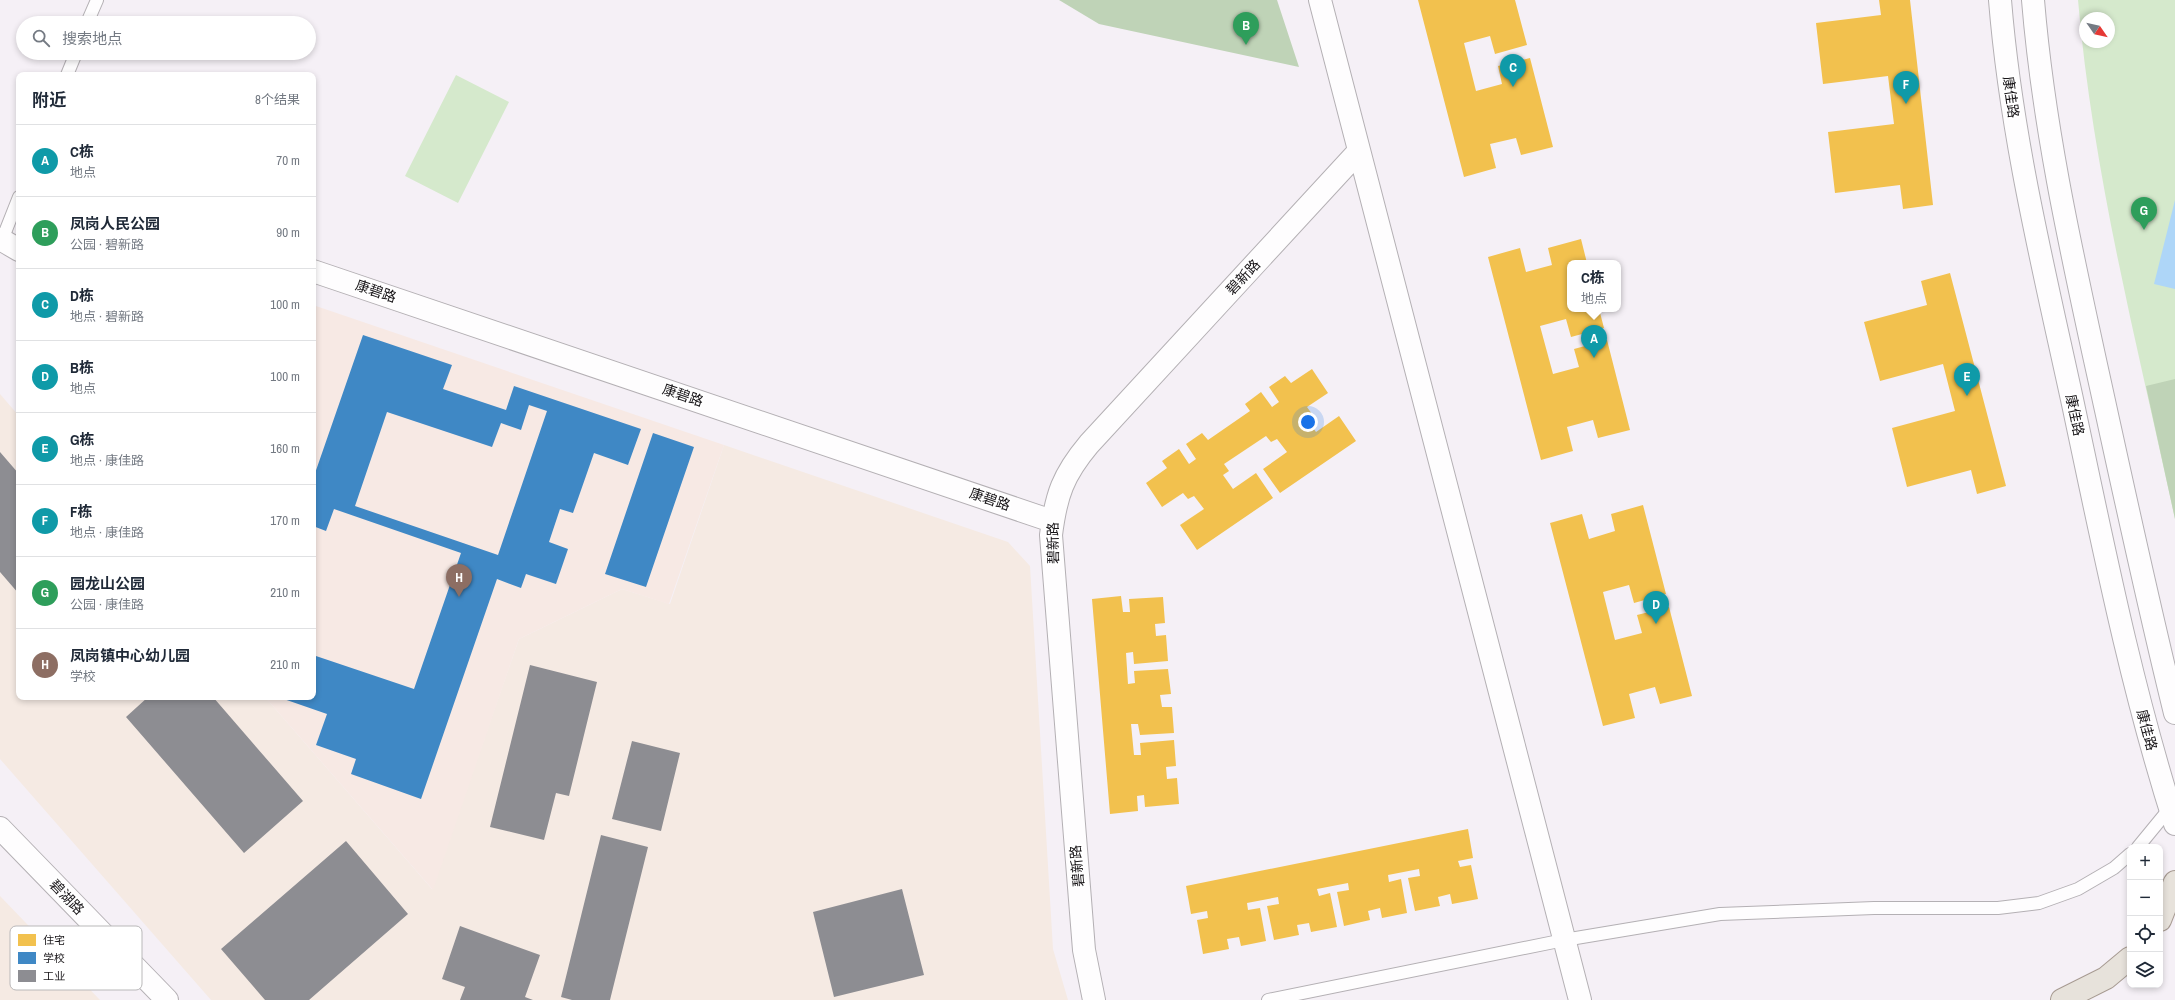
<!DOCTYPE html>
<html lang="zh">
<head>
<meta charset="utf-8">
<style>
	body { margin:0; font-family:"Archivo Narrow","Noto Sans SC",sans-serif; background:#f2f2f3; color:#1f2937 }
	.controls { position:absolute; right:12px; bottom:12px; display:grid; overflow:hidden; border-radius:8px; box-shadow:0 2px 6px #0003 }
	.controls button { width:36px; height:36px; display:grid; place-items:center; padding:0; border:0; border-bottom:1px solid #e0e1e3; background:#fff; color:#1f2937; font:20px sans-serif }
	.compass { position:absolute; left:2079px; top:12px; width:36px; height:36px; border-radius:50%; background:#fff; box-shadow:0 2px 6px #0003; rotate:124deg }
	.you { position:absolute; left:1308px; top:422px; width:14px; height:14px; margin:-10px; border:3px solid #fff; border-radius:50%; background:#1a73e8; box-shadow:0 0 0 6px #1a73e833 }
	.badge { display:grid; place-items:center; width:26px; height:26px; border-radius:50%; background:#656165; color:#fff; font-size:13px; font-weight:700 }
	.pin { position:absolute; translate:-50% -33px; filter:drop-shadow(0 1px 2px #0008) }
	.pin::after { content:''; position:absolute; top:21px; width:14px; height:12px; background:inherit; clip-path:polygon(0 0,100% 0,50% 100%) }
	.popup { position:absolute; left:1567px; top:260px; width:54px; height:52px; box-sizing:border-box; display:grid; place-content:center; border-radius:8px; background:#fff; filter:drop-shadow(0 1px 3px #0005); font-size:13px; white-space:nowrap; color:#747a83 }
	.popup b { font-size:15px; color:#1f2937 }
	.popup::after { content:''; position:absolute; left:50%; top:100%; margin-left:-8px; border:8px solid transparent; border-top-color:#fff }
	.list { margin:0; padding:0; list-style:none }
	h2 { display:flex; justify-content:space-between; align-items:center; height:52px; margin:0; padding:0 16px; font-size:17px }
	h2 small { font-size:13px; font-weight:400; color:#747a83 }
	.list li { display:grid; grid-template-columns:26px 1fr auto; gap:12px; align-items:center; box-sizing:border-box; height:72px; padding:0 16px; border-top:1px solid #e0e1e3 }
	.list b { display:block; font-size:15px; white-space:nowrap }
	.list p { margin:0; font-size:13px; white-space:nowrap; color:#747a83 }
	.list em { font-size:13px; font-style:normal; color:#747a83 }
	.icon { flex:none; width:22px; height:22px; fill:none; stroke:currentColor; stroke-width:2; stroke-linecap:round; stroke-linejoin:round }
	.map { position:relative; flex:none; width:2175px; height:1000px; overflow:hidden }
	.search { position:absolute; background:#fff; box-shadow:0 2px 6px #0003; left:16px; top:16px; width:300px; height:44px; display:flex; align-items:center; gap:10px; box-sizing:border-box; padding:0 14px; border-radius:22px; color:#747a83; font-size:15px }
	.panel { position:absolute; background:#fff; box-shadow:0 2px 6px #0003; left:16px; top:72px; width:300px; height:628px; border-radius:8px }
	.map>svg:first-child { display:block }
	.industrial { fill:#f5eae3 }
	.education { fill:#f7e9e4 }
	.green { fill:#d5e9cc; fill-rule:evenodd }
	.forest { fill:#bfd3b7 }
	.water { fill:#aed6f8 }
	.homes { fill:#f2c14e }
	.schools { fill:#3f88c5; fill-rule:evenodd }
	.industry { fill:#8d8d92 }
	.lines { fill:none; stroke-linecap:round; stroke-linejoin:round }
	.service-casing { stroke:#b4b0b4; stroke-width:14 }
	.minor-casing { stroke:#b4b0b4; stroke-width:24 }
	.tertiary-casing { stroke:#b4b0b4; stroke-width:24 }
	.primary-casing { stroke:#a79b92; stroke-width:24 }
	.service { stroke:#fefdfe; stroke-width:12 }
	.minor { stroke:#fefdfe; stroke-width:22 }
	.tertiary { stroke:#fefdfe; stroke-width:22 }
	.primary { stroke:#e7e2db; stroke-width:22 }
	.labels { text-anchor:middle; stroke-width:4; stroke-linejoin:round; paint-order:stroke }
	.street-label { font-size:14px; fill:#171417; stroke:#fff }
	.key { fill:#fff; stroke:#b9b8b9; stroke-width:1 }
	.key-label { font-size:11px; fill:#171417 }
</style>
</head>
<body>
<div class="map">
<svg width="2175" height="1000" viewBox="0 0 2175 1000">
	<rect width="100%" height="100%" fill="#f5f0f6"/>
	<!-- industrial -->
	<path class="industrial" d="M0,394l19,22v281h246l167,192 87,-250 103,-50 48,15 54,-159 284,97 22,24 23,383 15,51h-857l-211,-241z
		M0,896l100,104h-100z"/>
	<!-- education -->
	<path class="education" d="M313,305l411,140 -55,159 -47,-15 -103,50 -86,251 -168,-193h48z"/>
	<!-- green -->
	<path class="green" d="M2078,0h97v519c-37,-171 -82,-344 -97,-519zM2085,18h24v24h-24z
		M456,75l53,27 -51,101 -53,-27z"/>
	<!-- forest -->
	<path class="forest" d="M1059,0h218l22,67 -200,-43z
		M2175,379v140l-29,-133z"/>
	<!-- water -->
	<path class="water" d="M2175,200v89l-21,-5z"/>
	<!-- homes -->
	<path class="homes" d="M1418,0h97l12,45 -32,9 -5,-18 -26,7 12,48 26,-7 -4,-18 32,-8 23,89 -32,8 -5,-17 -26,6 6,24 -32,9z
		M1879,0h31l23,205 -30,4 -3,-24 -65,8 -7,-61 66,-8 -6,-48 -65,8 -7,-61 65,-8z
		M1581,239l6,24h-17v46h29l5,19 -33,9 -5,-18 -26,7 13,48 26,-7 -5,-18 33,-9 23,90 -32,8 -5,-18 -26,7 6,24 -32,9 -53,-203 32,-9 6,24 26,-7 -4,-17z
		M1950,273l56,213 -29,8 -6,-24 -64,17 -15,-59 63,-17 -12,-47 -63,17 -16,-59 63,-17 -6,-24z
		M1312,369l16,24 -21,14 5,7 -6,4 10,14 23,-16 17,25 -76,52 -17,-24 24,-17 -10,-13 -6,3 -5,-6 -42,28 5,7 -6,4 10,14 23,-16 17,25 -76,52 -17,-25 24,-16 -10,-13 -6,3 -5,-6 -21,14 -16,-24 21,-15 -5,-7 17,-12 10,15 7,-5 -10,-15 16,-11 6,7 42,-29 -5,-7 16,-12 11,15 7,-5 -10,-15 16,-11 6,7z
		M1643,505l23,89 -32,9 -5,-18 -26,7 12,48 27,-7 -5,-18 32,-8 23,89 -32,8 -5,-17 -26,7 6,24 -32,8 -53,-203 32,-9 7,25 26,-8 -4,-17z
		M1121,596l2,16h7l-1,-13 34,-2 2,26 -10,1 1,12 10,-1 2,26 -34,3 -1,-12 -7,1 2,31 7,-1 -1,-12 34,-2 3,25 -11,1 2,12h10l2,26 -34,2 -2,-11h-7l3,31h7l-1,-12 34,-3 2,26 -10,1 1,12 10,-1 2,26 -34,3 -1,-12 -7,1 1,15 -28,3 -18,-215z
		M1468,829l5,29 -15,3 2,6 11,-2 7,34 -26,5 -2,-10 -12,3 2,9 -25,5 -7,-33 12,-2 -1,-7 -31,6 1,7 12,-3 6,34 -25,5 -2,-10 -12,3 2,9 -26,6 -7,-34 12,-2 -1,-7 -31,6 2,7 11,-3 7,34 -26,5 -2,-9 -12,2 2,10 -25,5 -7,-34 12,-2 -1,-7 -31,6 1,7 12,-2 6,33 -25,5 -2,-9 -12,2 2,10 -26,5 -6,-34 11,-2 -1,-7 -16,3 -5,-28z"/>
	<!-- schools -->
	<path class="schools" d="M363,335l89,30 -9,24 63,21 8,-24 127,43 -13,36 -34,-12 -21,60 -13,-4 -11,33 19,7 -12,35 -30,-10 -5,14 -24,-9 -76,220 -70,-25 5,-15 -40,-14 11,-31 -49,-17h35v-42l101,34 47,-136 -127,-44 -8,22 -13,-5v-47zM529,405l18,6 -49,144 -143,-49 32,-94 105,35 9,-24 20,7z
		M653,433l41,14 -48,140 -41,-13z"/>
	<!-- industry -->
	<path class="industry" d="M0,452l19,22v120l-19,-22z
		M530,665l67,17 -28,114 -13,-3 -12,47 -54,-13z
		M148,697h65l90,104 -59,52 -118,-136z
		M632,741l48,12 -19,78 -49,-12z
		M601,835l47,12 -38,153h-38l-11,-3z
		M346,841l62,73 -99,86h-44l-44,-51z
		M902,889l22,86 -90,22 -21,-85z
		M460,926l80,29 -15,42 8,3h-73l5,-13 -23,-8z"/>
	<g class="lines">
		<!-- service casing -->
		<g class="service-casing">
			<path id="service" d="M87,23l10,-23
				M67,75l9,-22
				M2,240l17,-43
				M2138,847l32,-39
				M1268,1000l296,-60 156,-26 154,-6h124l41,-5 39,-14 36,-21 16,-14"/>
		</g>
		<!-- minor casing -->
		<g class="minor-casing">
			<path id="minor" d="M1320,0l260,1000
				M0,239l19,11
				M313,271l739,250
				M0,828l167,172
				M1094,1000l-10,-50 -33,-415c5,-40 12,-60 38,-91l270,-293"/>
		</g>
		<!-- tertiary casing -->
		<g class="tertiary-casing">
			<path id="tertiary" d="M2000,0c11,137 44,270 73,404 30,141 58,283 102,420
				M2033,0c10,122 36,241 62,360 26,118 51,236 80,353"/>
		</g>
		<!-- primary casing -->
		<g class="primary-casing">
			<path id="primary" d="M2160,920l15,-38
				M2062,1000l44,-22 24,-20"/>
		</g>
		<!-- service -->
		<use href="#service" class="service"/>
		<!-- minor -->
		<use href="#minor" class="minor"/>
		<!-- tertiary -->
		<use href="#tertiary" class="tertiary"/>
		<!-- primary -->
		<use href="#primary" class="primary"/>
	</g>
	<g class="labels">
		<!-- street labels -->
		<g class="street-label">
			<text transform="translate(2011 97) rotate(82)" y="5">康佳路</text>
			<text transform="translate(1243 277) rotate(-47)" y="5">碧新路</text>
			<text transform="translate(376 291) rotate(19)" y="5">康碧路</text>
			<text transform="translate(683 395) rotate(19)" y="5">康碧路</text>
			<text transform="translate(2075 415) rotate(78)" y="5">康佳路</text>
			<text transform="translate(990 499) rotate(19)" y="5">康碧路</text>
			<text transform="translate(1053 543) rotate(-91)" y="5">碧新路</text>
			<text transform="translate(2147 730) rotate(75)" y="5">康佳路</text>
			<text transform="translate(1077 866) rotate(-95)" y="5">碧新路</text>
			<text transform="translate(67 897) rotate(46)" y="5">碧湖路</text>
		</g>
	</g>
	<!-- legend -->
	<rect x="10" y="926" width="132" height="64" rx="6" class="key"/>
	<rect x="18" y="934" width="18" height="12" fill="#f2c14e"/>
	<rect x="18" y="952" width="18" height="12" fill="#3f88c5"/>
	<rect x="18" y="970" width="18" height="12" fill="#8d8d92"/>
	<g class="key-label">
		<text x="43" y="944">住宅</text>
		<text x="43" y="962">学校</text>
		<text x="43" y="980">工业</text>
	</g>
</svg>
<div class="controls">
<button>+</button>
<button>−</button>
<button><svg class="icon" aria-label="locate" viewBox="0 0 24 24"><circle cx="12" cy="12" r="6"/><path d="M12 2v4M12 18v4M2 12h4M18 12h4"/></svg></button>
<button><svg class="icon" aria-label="layers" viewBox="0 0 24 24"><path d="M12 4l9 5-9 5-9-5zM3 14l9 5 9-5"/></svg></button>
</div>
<svg class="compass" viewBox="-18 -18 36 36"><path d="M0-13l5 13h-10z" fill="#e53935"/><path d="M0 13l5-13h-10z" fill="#747a83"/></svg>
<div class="you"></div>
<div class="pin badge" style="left:1594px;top:358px;background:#0f9aa8">A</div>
<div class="popup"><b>C栋</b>地点</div>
<div class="pin badge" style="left:1246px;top:45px;background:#2e9e5b">B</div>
<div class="pin badge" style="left:1513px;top:87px;background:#0f9aa8">C</div>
<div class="pin badge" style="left:1656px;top:624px;background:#0f9aa8">D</div>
<div class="pin badge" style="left:1967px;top:396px;background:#0f9aa8">E</div>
<div class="pin badge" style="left:1906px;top:104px;background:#0f9aa8">F</div>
<div class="pin badge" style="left:2144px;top:230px;background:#2e9e5b">G</div>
<div class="pin badge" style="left:459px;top:597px;background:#8d6e63">H</div>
<div class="search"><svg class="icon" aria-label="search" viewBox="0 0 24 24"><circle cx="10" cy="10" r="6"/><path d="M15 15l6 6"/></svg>搜索地点</div>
<section class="panel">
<h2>附近<small>8个结果</small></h2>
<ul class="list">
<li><span class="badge" style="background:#0f9aa8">A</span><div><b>C栋</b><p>地点</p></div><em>70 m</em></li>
<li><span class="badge" style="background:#2e9e5b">B</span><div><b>凤岗人民公园</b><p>公园 · 碧新路</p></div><em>90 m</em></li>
<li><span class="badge" style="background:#0f9aa8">C</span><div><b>D栋</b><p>地点 · 碧新路</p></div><em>100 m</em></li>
<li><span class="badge" style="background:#0f9aa8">D</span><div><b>B栋</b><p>地点</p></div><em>100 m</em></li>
<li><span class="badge" style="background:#0f9aa8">E</span><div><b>G栋</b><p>地点 · 康佳路</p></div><em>160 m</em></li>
<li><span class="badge" style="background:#0f9aa8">F</span><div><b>F栋</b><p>地点 · 康佳路</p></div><em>170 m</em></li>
<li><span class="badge" style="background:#2e9e5b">G</span><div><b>园龙山公园</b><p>公园 · 康佳路</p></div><em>210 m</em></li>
<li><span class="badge" style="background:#8d6e63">H</span><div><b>凤岗镇中心幼儿园</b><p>学校</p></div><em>210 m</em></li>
</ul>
</section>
</div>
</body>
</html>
